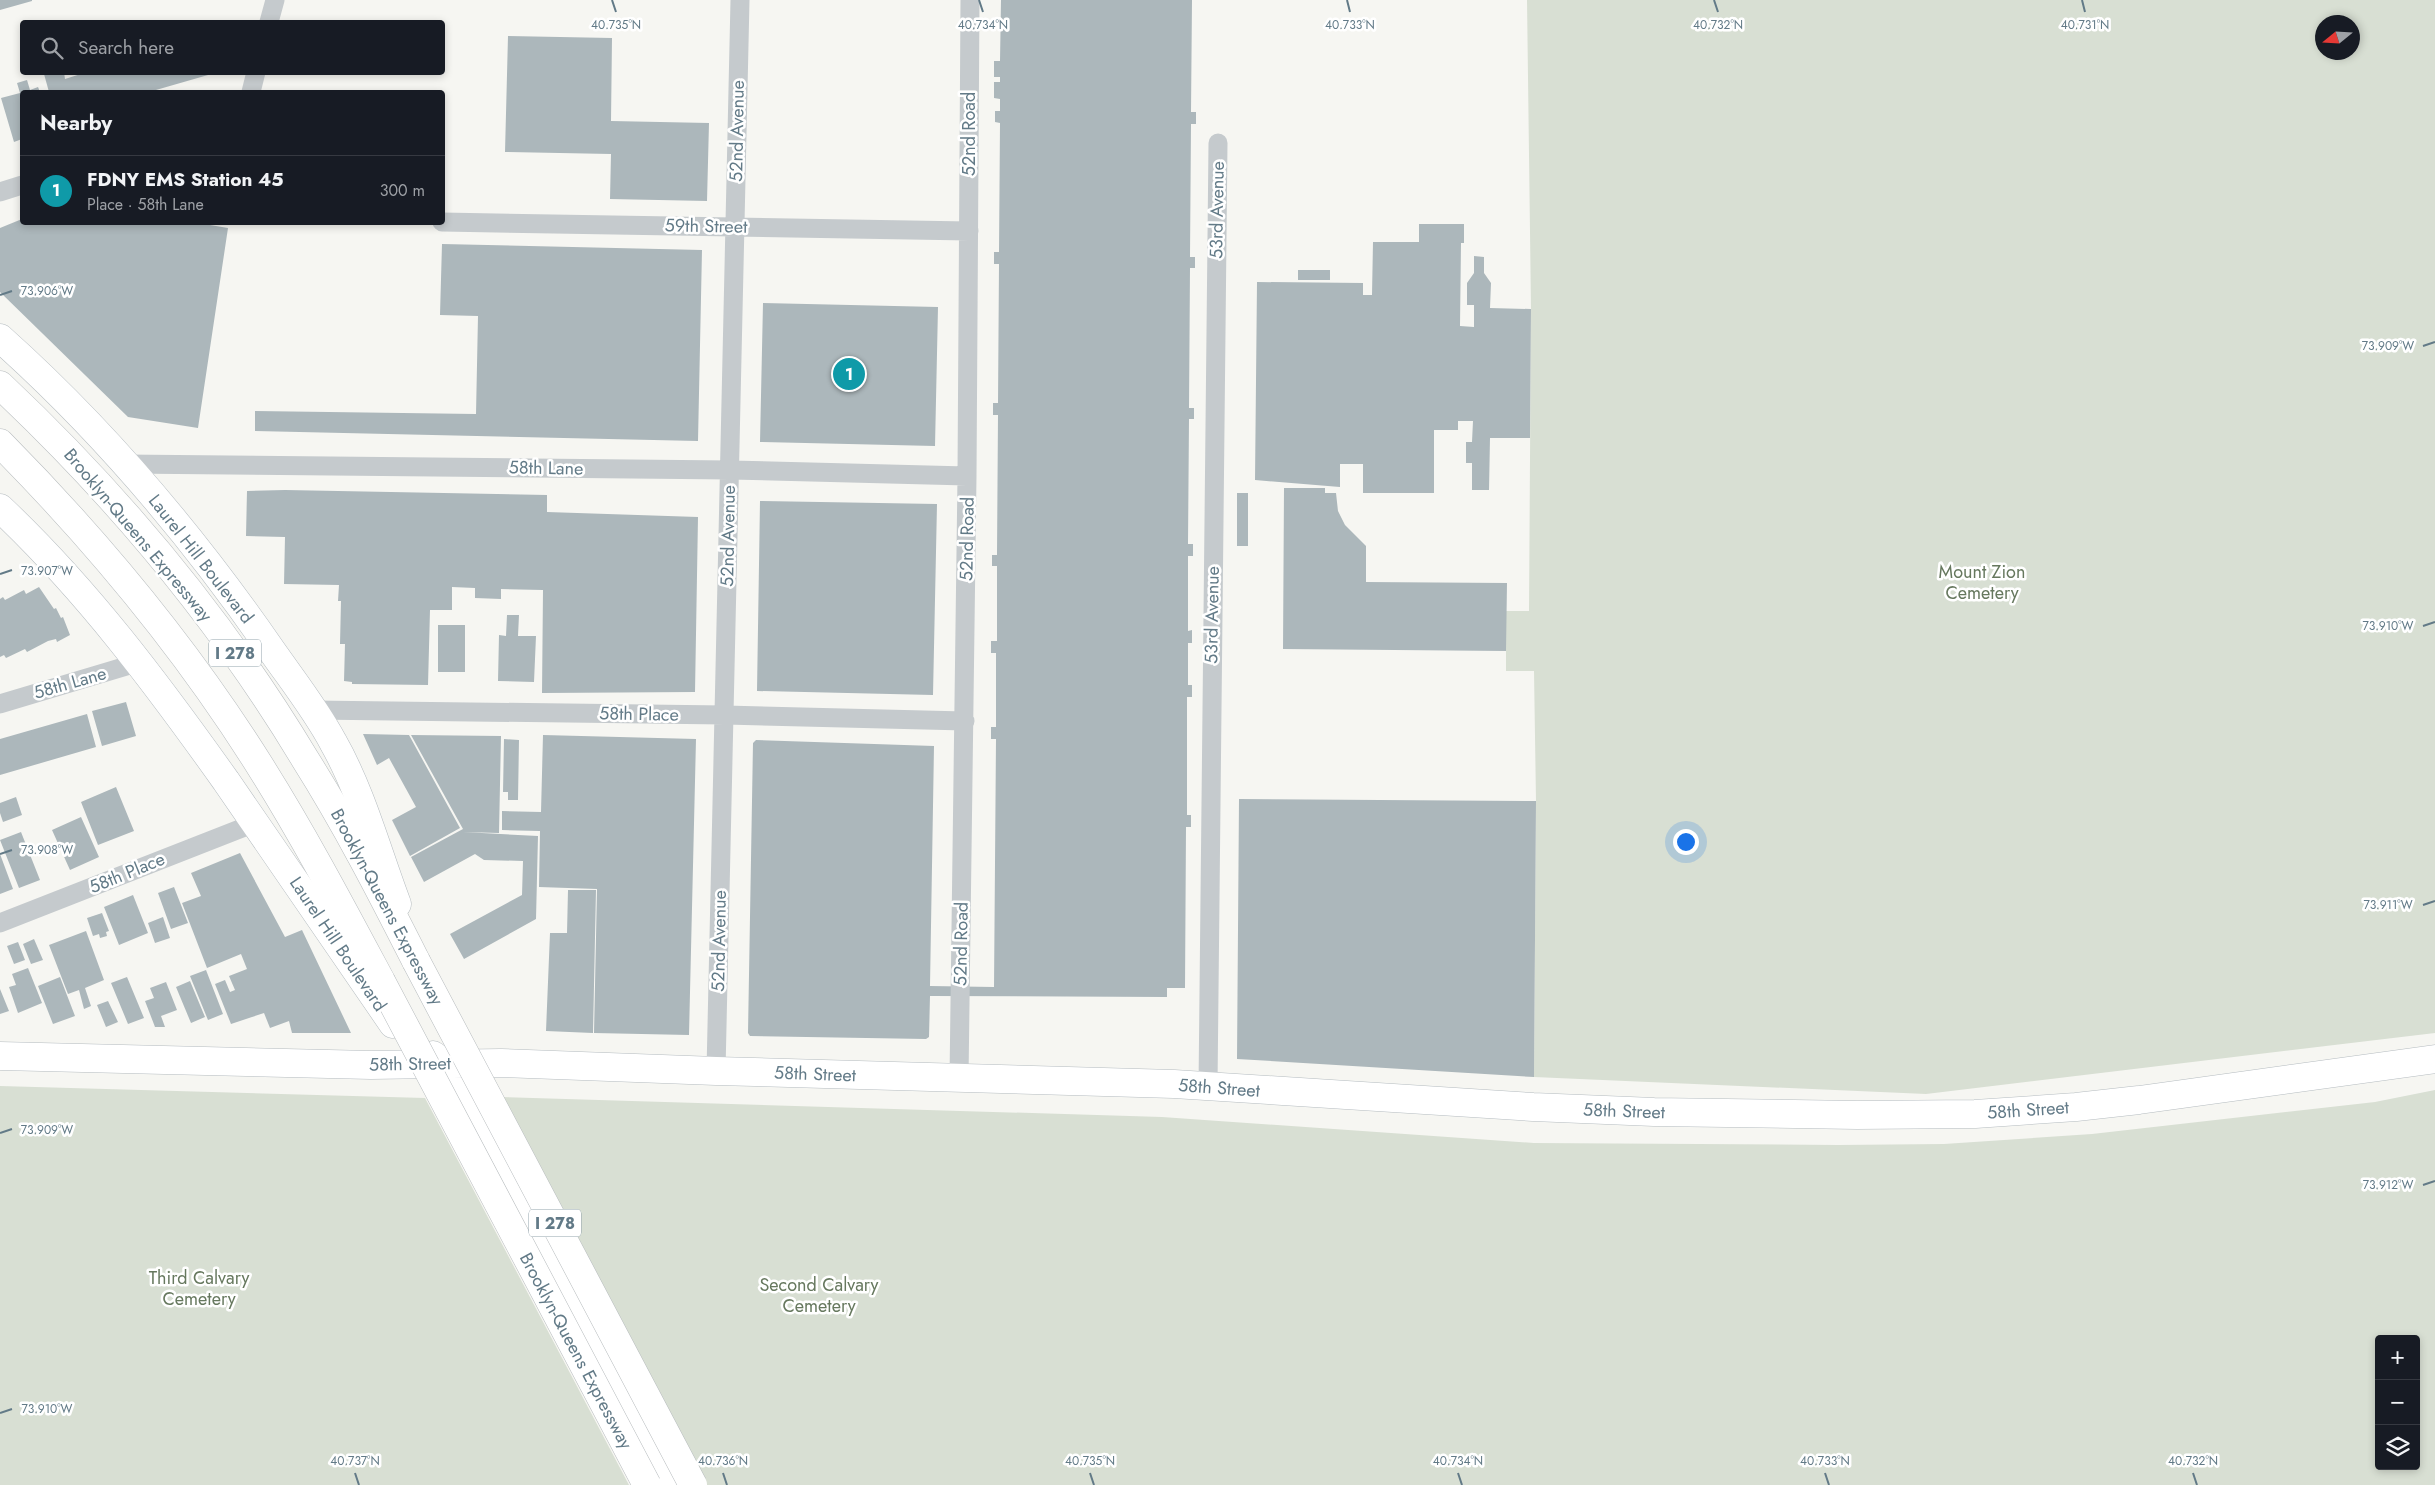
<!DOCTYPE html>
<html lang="en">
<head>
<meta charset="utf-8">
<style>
	body { margin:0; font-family:Jost,sans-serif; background:#20242c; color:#f1f3f6 }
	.controls { position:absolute; right:15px; bottom:15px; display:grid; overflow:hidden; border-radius:5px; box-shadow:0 2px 8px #0003 }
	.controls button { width:45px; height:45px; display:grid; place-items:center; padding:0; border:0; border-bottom:1px solid #363941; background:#171b24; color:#f1f3f6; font:25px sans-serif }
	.compass { position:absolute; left:2315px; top:15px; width:45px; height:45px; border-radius:50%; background:#171b24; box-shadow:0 2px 8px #0003; rotate:252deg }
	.you { position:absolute; left:1685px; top:841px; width:18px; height:18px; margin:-12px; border:4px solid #fff; border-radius:50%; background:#1a73e8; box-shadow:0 0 0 8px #1a73e833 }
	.badge { display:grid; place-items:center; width:32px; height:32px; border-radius:50%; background:#f43215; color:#fff; font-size:16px; font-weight:700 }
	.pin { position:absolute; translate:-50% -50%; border:2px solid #fff; box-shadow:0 1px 5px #0006 }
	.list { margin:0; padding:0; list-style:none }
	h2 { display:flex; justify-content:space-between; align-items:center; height:65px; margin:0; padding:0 20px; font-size:21px }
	h2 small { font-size:16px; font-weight:400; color:#9ea1a6 }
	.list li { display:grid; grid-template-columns:32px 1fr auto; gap:15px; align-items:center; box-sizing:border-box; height:70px; padding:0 20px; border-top:1px solid #363941 }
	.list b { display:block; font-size:19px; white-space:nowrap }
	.list p { margin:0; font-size:16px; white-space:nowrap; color:#9ea1a6 }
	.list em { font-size:16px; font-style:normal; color:#9ea1a6 }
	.icon { flex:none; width:28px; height:28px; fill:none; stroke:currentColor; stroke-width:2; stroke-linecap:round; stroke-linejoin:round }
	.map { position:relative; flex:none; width:2435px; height:1485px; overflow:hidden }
	.search { position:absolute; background:#171b24; box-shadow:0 2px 8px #0003; left:20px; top:20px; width:425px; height:55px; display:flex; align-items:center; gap:12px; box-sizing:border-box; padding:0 18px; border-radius:5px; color:#9ea1a6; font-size:19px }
	.panel { position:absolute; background:#171b24; box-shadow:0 2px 8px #0003; left:20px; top:90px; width:425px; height:135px; border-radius:5px }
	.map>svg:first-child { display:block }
	.green { fill:#d8dfd3; fill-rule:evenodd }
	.building { fill:#acb7bb }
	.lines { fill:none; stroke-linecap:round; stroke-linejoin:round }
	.secondary-casing { stroke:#b5bcc0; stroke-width:29 }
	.highway-casing { stroke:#b7bcbe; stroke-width:29 }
	.street { stroke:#c5cacd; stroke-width:19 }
	.secondary { stroke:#fff; stroke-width:28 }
	.highway { stroke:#fff; stroke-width:28 }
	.highway-bridge-casing { stroke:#b7bcbe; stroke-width:29; stroke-linecap:butt }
	.highway-bridge { stroke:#fff; stroke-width:28 }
	.ticks { fill:none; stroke:#627a87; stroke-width:2 }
	.labels { text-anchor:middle; stroke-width:5; stroke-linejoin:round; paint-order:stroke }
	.shield { fill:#fff; stroke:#91a2ab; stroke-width:1 }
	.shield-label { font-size:16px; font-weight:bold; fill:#627a87 }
	.street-label { font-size:18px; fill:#627a87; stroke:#fff }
	.park-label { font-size:18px; fill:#66785e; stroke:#fff }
	.ticks-label { font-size:12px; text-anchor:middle; fill:#627a87; stroke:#fff; stroke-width:5; stroke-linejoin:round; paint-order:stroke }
</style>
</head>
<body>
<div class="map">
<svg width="2435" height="1485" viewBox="0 0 2435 1485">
	<rect width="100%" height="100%" fill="#f6f6f2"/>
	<!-- green -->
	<path class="green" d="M1527,0h908v1033l-509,61 -392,-17 2,-276 -2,-130h-28v-60h23l2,-302zM2322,22h30v30h-30z
		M0,1086l425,12 204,387h-629z
		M2435,1090v395h-1730l-206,-388 663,20 372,26 304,2 106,-1 148,-10 283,-32zM2379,1339h37v127h-37z"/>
	<!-- building -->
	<path class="building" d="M0,0h32v1l-32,9z
		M1001,0h191l-1,112h5v12h-5l-1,133h5v11h-5l-1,140h5v11h-5l-1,125h5v12h-5v75l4,-1v13h-4v42h4v12h-5v118h4v12h-5l-1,161h-18v9l-237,-1 -1,41 -3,2 -176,-3 -2,-3 5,-290 3,-3 178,6 -4,240 64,1 2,-248h-5v-12h5v-74h-5v-12h6v-75h-5v-11h5l1,-140h-5v-12h5l1,-139h-5v-12h5l1,-129 -5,-1v-11h5v-12l-6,-1v-16h6v-5h-6v-16h6z
		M508,36l104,2 -1,83 98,2 -2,78 -97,-2 1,-45 -106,-2z
		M49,72h15l1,7 22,-7 128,1 -66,19h-100l-5,-18z
		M27,80l3,10 8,-3 2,5h-18v47l-8,3 -13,-44 19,-5 -3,-10z
		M22,219v3h170l36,6 -30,200 -70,-11 -128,-125v-64z
		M1419,224h45v19h-3l-1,83 14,1v-22h-7v-22l7,-10v-17l10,1v16l7,10 -1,25 41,1 -1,129h-40l-1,52h-17v-27h-6v-21h6l1,-21h-15v9h-24v63h-71v-29h-23v23l-85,-7 2,-198 106,1v12h9l1,-53h46z
		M442,244l260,6 -4,191 -443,-10v-20l221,3 2,-98 -38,-1z
		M1298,270h32v10h-32z
		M763,303l175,4 -3,139 -175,-4z
		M1284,488h41v5h11l2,18 7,14 21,21v36l141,1 -1,68 -223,-2z
		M285,490l262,5v17l151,5 -3,175 -153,1 1,-103 -42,-1v10l-26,-1v-10l-23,-1v23h-22l-2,75 -76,-1v-2l-8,-1 1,-37h-5l1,-43h-3l1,-16 -55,-1 1,-47 -39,-1 1,-45z
		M1237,493h11v53h-11z
		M760,501l177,3 -4,191 -176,-4z
		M39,587l15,22 2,-1 5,10 2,-1 7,18 -13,7 -1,-3 -8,2 -21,11 -2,-3 -19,9 -2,-3 -4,2v-58l3,-2 2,3 19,-10 2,4z
		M507,615h12l-1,21h18l-2,46 -36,-1 1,-46 7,1z
		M438,625h27v47h-27z
		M126,702l10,34 -34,10 -10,-35z
		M87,714l9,33 -96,28v-36z
		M363,734l46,1 51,93 -50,28 -18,-36 24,-13 -27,-49 -12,7z
		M411,735l90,1 -2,97 -36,-1 75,4 -2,83 -72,40 -14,-25 72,-39 1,-34 -39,-1 -9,-6 -51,28 -13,-25 52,-28z
		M543,735l153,4 -7,296 -95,-2 3,-144 -58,-2 1,-56 -38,-1v-19l39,1z
		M504,739l15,1 -1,60h-10v-8h-5z
		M116,787l18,44 -36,14 -17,-43z
		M16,797l6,18 -19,7 -3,-9v-10z
		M1239,799l297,2 -2,276 -297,-18z
		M81,817l18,40 -29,13 -18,-40z
		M21,832l19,48 -21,8 -19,-48z
		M240,853l45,84 17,-7 49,103h-59l-3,-12 -19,7 -6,-15 -33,11 -16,-40 10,-4 5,12 5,-2 -6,-14 18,-7 -6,-15 -34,14 -25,-65 19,-7 -10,-23z
		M0,854l13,35 -13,5z
		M174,887l14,36 -17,6 -13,-36z
		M568,890h28l-3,143 -47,-2 4,-98h17z
		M133,895l15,38 -29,12 -15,-38z
		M102,913l7,18 -3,1 1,4 -7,2 -1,-4 -6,2 -6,-18z
		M163,917l7,21 -15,5 -7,-20z
		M86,931l18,49 -19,8 6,18 -7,3 -5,-19 -11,4 -19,-49z
		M34,939l9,21 -12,4 -8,-20z
		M18,942l7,18 -11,4 -7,-18z
		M28,968l14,35 -24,10 -9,-26 7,-2 -4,-11z
		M206,970l17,44 -15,6 -18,-44z
		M60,977l15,39 -22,8 -15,-38z
		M127,977l17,41 -16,6 -17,-41z
		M190,981l15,36 -14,6 -15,-36z
		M166,982l11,28 -16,6 4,11h-10l-10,-26 9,-3 -4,-10z
		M0,989l9,22 -9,3z
		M108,1001l10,21 -12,5 -9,-22z"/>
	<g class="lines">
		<!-- secondary casing -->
		<g class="secondary-casing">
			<path id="secondary" d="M0,338c103,92 194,200 272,313 21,30 44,59 61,91 28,49 44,109 64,162
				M0,508c87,82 157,176 226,273 56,81 112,162 167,243
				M433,1055l12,9 222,421
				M0,1056l371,9 130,-2 215,8 458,13 359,23 121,5 203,3 118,-1 101,-7 63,-7 296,-41"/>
		</g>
		<!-- highway casing -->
		<g class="highway-casing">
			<path id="highway" d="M0,385c117,110 222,236 305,374 41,65 76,133 111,202
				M0,443c98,99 186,205 260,323 44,70 82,142 121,215"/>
		</g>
		<!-- street -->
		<path class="street" d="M269,22l6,-22
			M251,92l5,-20
			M0,192l22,-7
			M442,222l527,9
			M124,464l606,6 237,6
			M0,704l140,-42
			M313,710l412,5 240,6
			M0,923l255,-100
			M716,1071l24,-1071
			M959,1079l8,-603 3,-476
			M1208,1087l10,-944"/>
		<!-- secondary -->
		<use href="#secondary" class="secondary"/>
		<!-- highway -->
		<use href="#highway" class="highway"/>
		<!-- highway-bridge casing -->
		<g class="highway-bridge-casing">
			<path id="highway-bridge" d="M416,961l277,524
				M381,981l266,504"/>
		</g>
		<!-- highway-bridge -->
		<use href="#highway-bridge" class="highway-bridge"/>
	</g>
	<!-- ticks -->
	<path class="ticks" d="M612,0l4,12M979,0l4,12M1347,0l3,12M1714,0l4,12M2082,0l3,12M0,295l12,-4M2423,346l12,-4M0,574l12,-4M2423,626l12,-4M0,854l12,-4M2423,905l12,-4M0,1133l12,-4M2423,1185l12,-4M0,1413l12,-4M355,1473l4,12M723,1473l4,12M1090,1473l4,12M1458,1473l4,12M1825,1473l4,12M2193,1473l4,12"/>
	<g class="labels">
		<!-- shield labels -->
		<g class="shield">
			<rect x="209" y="639.5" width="52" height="27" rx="4"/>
			<rect x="529" y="1209.5" width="52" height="27" rx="4"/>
		</g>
		<g class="shield-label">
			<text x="235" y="659">I 278</text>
			<text x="555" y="1229">I 278</text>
		</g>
		<!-- street labels -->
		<g class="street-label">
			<text transform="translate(737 131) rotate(-89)" y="6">52nd Avenue</text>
			<text transform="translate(969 134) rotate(-90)" y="6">52nd Road</text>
			<text transform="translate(1217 210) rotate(-89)" y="6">53rd Avenue</text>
			<text transform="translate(706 226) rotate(1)" y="6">59th Street</text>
			<text transform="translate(546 468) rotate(1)" y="6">58th Lane</text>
			<text transform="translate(138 535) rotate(50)" y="6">Brooklyn-Queens Expressway</text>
			<text transform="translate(728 536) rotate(-89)" y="6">52nd Avenue</text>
			<text transform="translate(967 539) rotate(-89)" y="6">52nd Road</text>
			<text transform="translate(201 559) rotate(52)" y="6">Laurel Hill Boulevard</text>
			<text transform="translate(1212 615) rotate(-89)" y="6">53rd Avenue</text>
			<text transform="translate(70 683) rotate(-16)" y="6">58th Lane</text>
			<text transform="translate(639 714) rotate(1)" y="6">58th Place</text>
			<text transform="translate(127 873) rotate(-22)" y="6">58th Place</text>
			<text transform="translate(387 907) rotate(62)" y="6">Brooklyn-Queens Expressway</text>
			<text transform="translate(719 941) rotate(-89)" y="6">52nd Avenue</text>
			<text transform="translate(338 944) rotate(56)" y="6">Laurel Hill Boulevard</text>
			<text transform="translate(961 944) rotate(-89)" y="6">52nd Road</text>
			<text transform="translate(410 1064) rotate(-1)" y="6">58th Street</text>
			<text transform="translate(815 1074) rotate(2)" y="6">58th Street</text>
			<text transform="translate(1219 1088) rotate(4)" y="6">58th Street</text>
			<text transform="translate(2028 1110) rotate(-4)" y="6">58th Street</text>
			<text transform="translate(1624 1111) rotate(2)" y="6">58th Street</text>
			<text transform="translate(576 1351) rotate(62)" y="6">Brooklyn-Queens Expressway</text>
		</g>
		<!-- park labels -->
		<g class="park-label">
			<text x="1982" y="578">Mount Zion<tspan x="1982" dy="21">Cemetery</tspan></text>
			<text x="199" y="1284">Third Calvary<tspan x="199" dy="21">Cemetery</tspan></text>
			<text x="819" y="1291">Second Calvary<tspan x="819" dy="21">Cemetery</tspan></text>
		</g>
	</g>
	<g class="ticks-label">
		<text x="616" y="29">40.735°N</text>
		<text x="983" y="29">40.734°N</text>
		<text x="1350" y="29">40.733°N</text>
		<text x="1718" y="29">40.732°N</text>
		<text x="2085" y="29">40.731°N</text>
		<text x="47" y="295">73.906°W</text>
		<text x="2388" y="350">73.909°W</text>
		<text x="47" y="575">73.907°W</text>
		<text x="2388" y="630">73.910°W</text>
		<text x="47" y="854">73.908°W</text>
		<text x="2388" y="909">73.911°W</text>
		<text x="47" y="1134">73.909°W</text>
		<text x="2388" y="1189">73.912°W</text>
		<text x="47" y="1413">73.910°W</text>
		<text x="355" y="1465">40.737°N</text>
		<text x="723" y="1465">40.736°N</text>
		<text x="1090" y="1465">40.735°N</text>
		<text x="1458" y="1465">40.734°N</text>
		<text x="1825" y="1465">40.733°N</text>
		<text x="2193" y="1465">40.732°N</text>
	</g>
</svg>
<div class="controls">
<button>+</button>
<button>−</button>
<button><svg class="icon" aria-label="layers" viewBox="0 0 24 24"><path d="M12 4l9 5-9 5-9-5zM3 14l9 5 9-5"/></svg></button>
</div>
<svg class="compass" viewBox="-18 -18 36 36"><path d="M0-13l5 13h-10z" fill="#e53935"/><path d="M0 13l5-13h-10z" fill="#9ea1a6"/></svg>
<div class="you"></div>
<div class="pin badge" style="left:849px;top:374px;background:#0f9aa8">1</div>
<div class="search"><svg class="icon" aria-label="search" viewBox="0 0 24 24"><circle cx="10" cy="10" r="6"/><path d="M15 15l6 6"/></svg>Search here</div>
<section class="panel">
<h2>Nearby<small></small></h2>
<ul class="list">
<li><span class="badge" style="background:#0f9aa8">1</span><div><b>FDNY EMS Station 45</b><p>Place · 58th Lane</p></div><em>300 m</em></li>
</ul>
</section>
</div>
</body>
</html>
